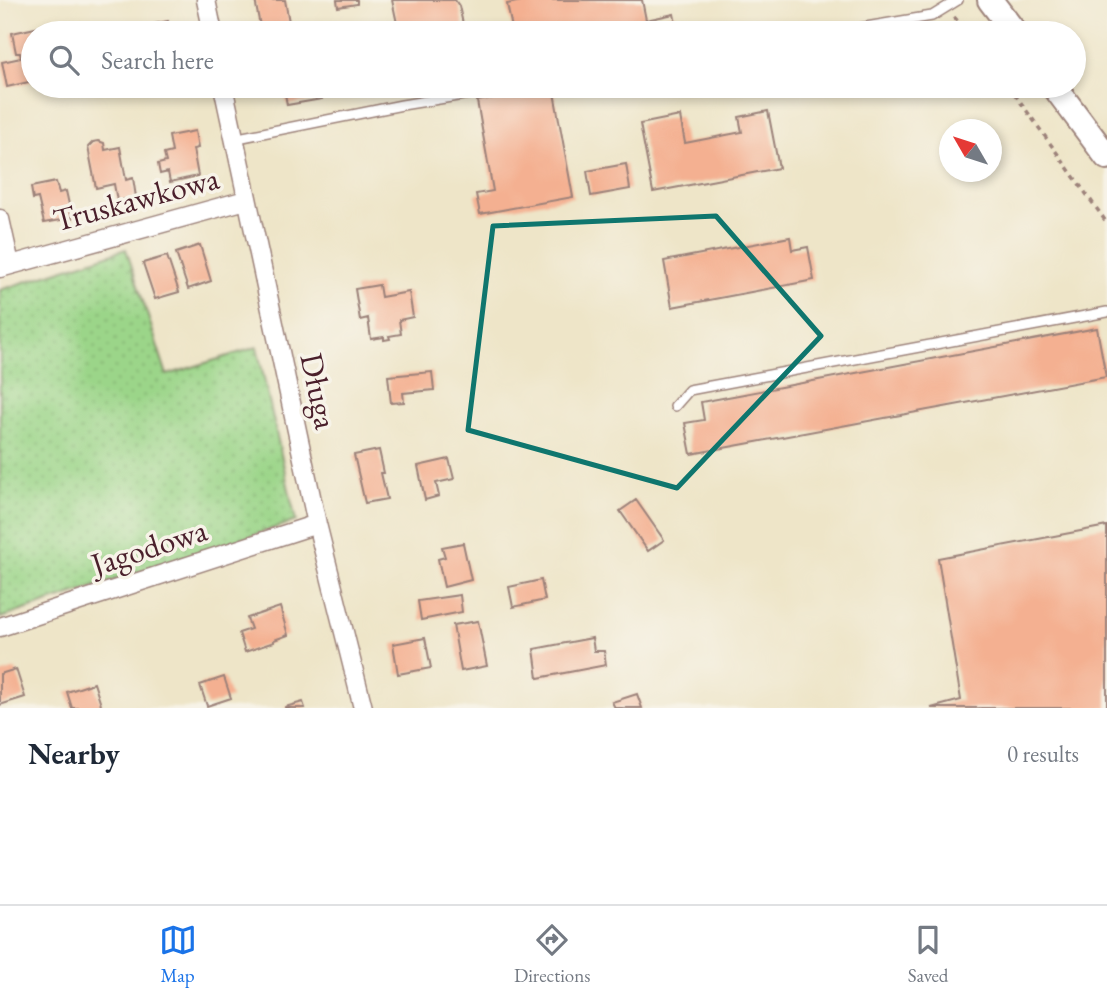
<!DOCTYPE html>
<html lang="en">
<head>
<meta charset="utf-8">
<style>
	body { margin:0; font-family:"EB Garamond",serif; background:#f2f2f3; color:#1f2937 }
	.compass { position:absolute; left:939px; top:119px; width:63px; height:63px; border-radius:50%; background:#fff; box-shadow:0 4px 10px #0003; rotate:309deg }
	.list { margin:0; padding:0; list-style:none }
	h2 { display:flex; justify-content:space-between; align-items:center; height:91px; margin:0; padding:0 28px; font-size:30px }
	h2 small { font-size:23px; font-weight:400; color:#747a83 }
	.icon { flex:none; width:38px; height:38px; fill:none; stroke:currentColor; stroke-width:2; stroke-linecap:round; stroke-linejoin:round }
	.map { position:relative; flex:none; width:1107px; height:708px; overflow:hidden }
	.search { position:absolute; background:#fff; box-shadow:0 4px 10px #0003; left:21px; right:21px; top:21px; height:77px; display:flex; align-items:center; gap:18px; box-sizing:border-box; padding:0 24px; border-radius:38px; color:#747a83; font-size:26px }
	.sheet { height:196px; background:#fff }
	nav { display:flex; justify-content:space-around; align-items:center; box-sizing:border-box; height:98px; border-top:2px solid #e0e1e3; background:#fff; font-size:19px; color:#747a83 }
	nav a { display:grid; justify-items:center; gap:4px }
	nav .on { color:#1a73e8 }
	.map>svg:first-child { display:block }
	.grass { fill:url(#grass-dots); stroke:#727a5a; stroke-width:2 }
	.building { fill:#f4b091 }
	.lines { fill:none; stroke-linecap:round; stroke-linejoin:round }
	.service-casing { stroke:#9c827a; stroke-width:12 }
	.minor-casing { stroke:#9c827a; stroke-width:21 }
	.secondary-casing { stroke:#9c827a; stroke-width:28 }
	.path { stroke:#9c827a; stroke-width:3.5; stroke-dasharray:5 5; stroke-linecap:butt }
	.service { stroke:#fff; stroke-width:9 }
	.minor { stroke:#fff; stroke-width:18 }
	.secondary { stroke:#fff; stroke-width:24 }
	.marked { fill:none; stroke:#0f766e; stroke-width:5; stroke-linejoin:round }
	.labels { text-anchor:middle; stroke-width:7; stroke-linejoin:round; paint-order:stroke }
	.street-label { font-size:32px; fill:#4a1f2b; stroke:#f7f3e8 }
</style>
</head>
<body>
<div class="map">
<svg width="1107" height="708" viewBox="0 0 1107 708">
	<defs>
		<pattern id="grass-dots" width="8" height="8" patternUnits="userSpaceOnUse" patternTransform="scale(1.75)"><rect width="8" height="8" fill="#9bd589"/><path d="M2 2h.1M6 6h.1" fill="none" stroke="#87b676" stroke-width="1.8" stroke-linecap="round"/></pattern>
	</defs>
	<rect width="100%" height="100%" fill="#f7f3e8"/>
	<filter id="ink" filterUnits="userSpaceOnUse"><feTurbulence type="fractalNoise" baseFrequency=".0143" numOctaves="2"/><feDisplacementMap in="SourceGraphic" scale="14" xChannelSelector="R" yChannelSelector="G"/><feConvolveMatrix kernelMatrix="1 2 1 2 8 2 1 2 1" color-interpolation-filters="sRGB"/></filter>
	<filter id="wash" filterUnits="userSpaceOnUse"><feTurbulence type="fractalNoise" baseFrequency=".00686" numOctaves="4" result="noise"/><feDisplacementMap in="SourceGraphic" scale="28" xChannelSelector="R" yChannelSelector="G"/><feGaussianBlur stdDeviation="1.57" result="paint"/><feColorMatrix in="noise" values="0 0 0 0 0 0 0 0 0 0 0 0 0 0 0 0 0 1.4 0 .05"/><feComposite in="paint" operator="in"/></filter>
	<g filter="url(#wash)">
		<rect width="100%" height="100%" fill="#eee5c8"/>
		<!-- grass -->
		<path class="grass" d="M126,249l41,126 90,-28 39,174 -296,97v-328z"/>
		<g id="blocks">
			<!-- building -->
			<path class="building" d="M255,0h30l6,33h-35l5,-2z
				M337,0h20v4l-19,3z
				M392,0h63l4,6 6,27h-66z
				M526,0h116l4,20 28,-6 4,19h-165l-6,-29z
				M168,21l4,12h-29l-2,-6z
				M40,27l1,6h-8v48l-26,6 -5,-25 19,-4 -1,-5h-4l-4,-20z
				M273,86h46l3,13 -35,6 -3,-17 -10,3z
				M553,87l20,110 -93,17 -4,-20 17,-3 -16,-90z
				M768,111l11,57 -126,24 -13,-68 40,-8 5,27 57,-11 -3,-15z
				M195,131l3,17 -5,1 5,27 -28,6 -2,-10 -8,2 -2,-10 8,-2 -2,-8 8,-2 -3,-16z
				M98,141l6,2 1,7 15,-3 6,33 7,-2 3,19 -19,4 -3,-17 -18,4 -8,-41 5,-5z
				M626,164l4,25 -39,7 -4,-25z
				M56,182l3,11 7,-2 6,27 -28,5 -6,-25 -5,1 -2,-12z
				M790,237l2,13 16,-3 6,33 -142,27 -8,-46z
				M200,245l11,36 -23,8 -12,-36z
				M167,256l12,36 -24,7 -12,-36z
				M379,285l2,12 28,-5 4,25 -14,3 2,14 -12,2 1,3 -6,1v-3l-13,2 -3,-21 -8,2 -5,-31z
				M1097,328l9,49 -415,77 -6,-31 19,-3 -3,-18z
				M432,372l2,18 -31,3 1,9 -13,1 -3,-27z
				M379,450l5,23h-3l6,26 -22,4 -11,-48z
				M449,459l5,20 -18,4 3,13 -14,4 -7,-34z
				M636,500l28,40 -16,11 -28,-40z
				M1107,526v182h-176l30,-8 -23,-142z
				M463,543l8,37 -27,7 -6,-28 7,-2 -3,-10z
				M541,580l4,20 -32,7 -4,-20z
				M460,595l2,17 -41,8 -3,-19z
				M280,607l8,28 -14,5v2l-29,10 -6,-19 12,-4 -4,-11z
				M478,621l9,45 -26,5 -8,-46z
				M425,638l6,30 -33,6 -5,-30z
				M592,638l2,13h10l2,14 -68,13 -4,-29z
				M16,669l9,28 -25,8v-31z
				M224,677l7,21 -24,8 -7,-21z
				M94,683l8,25h-30l-5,-16z
				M637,694l5,14h-27l-3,-6z
				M303,702l2,6h-20v-1z"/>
		</g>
	</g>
	<g filter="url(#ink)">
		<use href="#blocks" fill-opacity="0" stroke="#9c827a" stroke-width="2"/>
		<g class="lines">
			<!-- service casing -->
			<g class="service-casing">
				<path id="service" d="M830,33l102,-17 26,-16
					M233,139l169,-34 117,-19
					M675,406l14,-16 418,-78"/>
			</g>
			<!-- minor casing -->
			<g class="minor-casing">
				<path id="minor" d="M206,0l7,33
					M223,86l94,438 46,184
					M0,219l10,45
					M0,268l246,-68
					M0,627l317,-103"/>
			</g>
			<!-- secondary casing -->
			<g class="secondary-casing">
				<path id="secondary" d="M990,0l25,33
					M1054,86l53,71"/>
			</g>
			<!-- path -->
			<path class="path" d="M954,17l15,16
				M1009,86l98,137"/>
			<!-- service -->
			<use href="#service" class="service"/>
			<!-- minor -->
			<use href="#minor" class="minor"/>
			<!-- secondary -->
			<use href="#secondary" class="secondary"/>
		</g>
	</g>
	<!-- marked area -->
	<path class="marked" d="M716,216l105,120 -144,152 -209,-58 25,-204z"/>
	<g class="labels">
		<!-- street labels -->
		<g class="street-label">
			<text transform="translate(136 199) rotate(-15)" y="11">Truskawkowa</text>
			<text transform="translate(319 391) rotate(78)" y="11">Długa</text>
			<text transform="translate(149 547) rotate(-18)" y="11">Jagodowa</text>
		</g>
	</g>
</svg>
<svg class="compass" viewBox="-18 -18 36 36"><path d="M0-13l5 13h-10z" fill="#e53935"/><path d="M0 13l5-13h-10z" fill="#747a83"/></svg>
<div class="search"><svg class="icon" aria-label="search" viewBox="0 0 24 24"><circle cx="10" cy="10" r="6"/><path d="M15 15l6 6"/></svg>Search here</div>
</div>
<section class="sheet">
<h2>Nearby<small>0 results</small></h2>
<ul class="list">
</ul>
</section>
<nav>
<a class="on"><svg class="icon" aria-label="map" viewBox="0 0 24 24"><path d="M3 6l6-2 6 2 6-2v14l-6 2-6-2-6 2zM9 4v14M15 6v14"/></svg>Map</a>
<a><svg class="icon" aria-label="directions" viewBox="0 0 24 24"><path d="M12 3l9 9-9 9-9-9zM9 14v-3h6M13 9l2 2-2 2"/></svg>Directions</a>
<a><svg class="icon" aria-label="saved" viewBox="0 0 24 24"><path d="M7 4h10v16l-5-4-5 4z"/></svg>Saved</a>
</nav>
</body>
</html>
